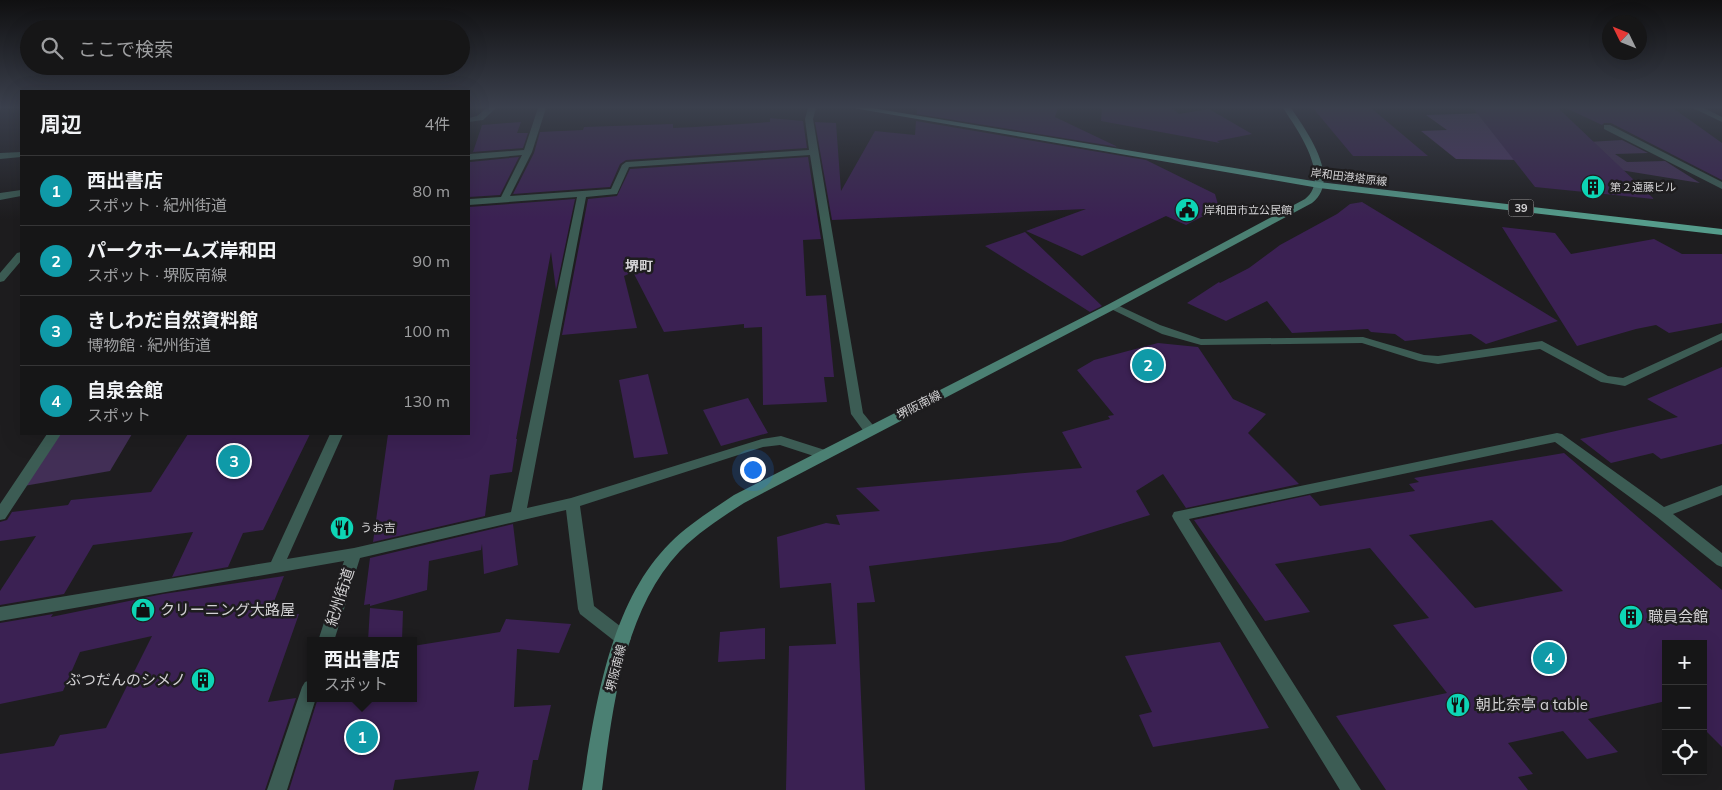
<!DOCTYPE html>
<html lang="ja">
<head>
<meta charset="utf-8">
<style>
	body { margin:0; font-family:Mulish,"Noto Sans JP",sans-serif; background:#1f1f20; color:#f1f3f6 }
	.controls { position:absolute; right:15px; bottom:15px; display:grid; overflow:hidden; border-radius:0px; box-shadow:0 5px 20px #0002 }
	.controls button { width:45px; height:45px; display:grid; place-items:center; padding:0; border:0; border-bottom:1px solid #353536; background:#161617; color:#f1f3f6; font:25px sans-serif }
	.compass { position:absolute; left:1602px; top:15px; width:45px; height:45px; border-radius:50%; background:#161617; box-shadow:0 5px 20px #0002; rotate:313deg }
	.you { position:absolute; left:752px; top:469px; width:18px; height:18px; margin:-12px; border:4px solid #fff; border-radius:50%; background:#1a73e8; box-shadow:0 0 0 8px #1a73e833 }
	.badge { display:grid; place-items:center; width:32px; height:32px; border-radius:50%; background:#0dd5b5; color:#fff; font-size:16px; font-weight:700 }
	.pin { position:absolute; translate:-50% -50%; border:2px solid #fff; box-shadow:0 1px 5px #0006 }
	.popup { position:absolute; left:307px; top:637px; width:110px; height:65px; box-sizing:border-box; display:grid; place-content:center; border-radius:0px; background:#161617; filter:drop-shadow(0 1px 4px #0005); font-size:16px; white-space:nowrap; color:#9e9fa1 }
	.popup b { font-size:19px; color:#f1f3f6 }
	.popup::after { content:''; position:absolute; left:50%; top:100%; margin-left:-10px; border:10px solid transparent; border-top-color:#161617 }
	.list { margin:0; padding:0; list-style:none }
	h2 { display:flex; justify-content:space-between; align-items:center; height:65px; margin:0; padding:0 20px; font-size:21px }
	h2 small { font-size:16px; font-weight:400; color:#9e9fa1 }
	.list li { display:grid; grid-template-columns:32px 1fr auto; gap:15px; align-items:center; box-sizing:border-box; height:70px; padding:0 20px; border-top:1px solid #353536 }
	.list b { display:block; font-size:19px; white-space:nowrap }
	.list p { margin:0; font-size:16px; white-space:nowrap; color:#9e9fa1 }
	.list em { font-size:16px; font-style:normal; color:#9e9fa1 }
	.icon { flex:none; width:28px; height:28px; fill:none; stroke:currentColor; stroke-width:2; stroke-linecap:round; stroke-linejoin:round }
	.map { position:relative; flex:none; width:1722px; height:790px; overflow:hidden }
	.search { position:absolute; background:#161617; box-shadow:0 5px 20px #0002; left:20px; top:20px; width:450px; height:55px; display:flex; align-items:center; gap:12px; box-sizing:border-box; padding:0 18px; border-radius:28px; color:#9e9fa1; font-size:19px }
	.panel { position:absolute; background:#161617; box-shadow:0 5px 20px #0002; left:20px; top:90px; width:450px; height:345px; border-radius:0px }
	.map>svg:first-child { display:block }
	.green { fill:#422f56 }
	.forest { fill:#4d3468 }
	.building { fill:#3b2153; fill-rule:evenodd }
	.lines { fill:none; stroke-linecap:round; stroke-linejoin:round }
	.minor { fill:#3c5c54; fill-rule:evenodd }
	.secondary { fill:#4b8073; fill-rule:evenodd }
	.primary { fill:#559c8b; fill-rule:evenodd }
	.labels { text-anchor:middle; stroke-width:5; stroke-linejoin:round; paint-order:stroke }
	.far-street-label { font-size:11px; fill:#d3d2d4; stroke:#1e1d1f }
	.far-poi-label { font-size:11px; fill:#d3d2d4; stroke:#1e1d1f; text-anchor:start }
	.shield { fill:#1e1d1f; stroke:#9d9c9e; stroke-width:1 }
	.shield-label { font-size:11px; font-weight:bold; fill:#d3d2d4 }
	.street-label { font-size:12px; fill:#d3d2d4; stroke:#1e1d1f }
	.poi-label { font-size:12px; fill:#d3d2d4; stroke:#1e1d1f; text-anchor:start }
	.neighbourhood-label { font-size:14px; font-weight:bold; fill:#d3d2d4; stroke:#1e1d1f }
	.near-street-label { font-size:15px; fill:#d3d2d4; stroke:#1e1d1f }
	.near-poi-label { font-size:15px; fill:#d3d2d4; stroke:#1e1d1f; text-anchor:start }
</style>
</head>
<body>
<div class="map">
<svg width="1722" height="790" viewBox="0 0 1722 790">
	<rect width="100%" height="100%" fill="#1e1d1f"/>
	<!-- green -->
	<path class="green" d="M1622,140l26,13 -33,1 12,8 38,-1 35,22 -86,-14 -43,-26z
		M54,434h78l-22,37 -92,16z"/>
	<!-- forest -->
	<path class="forest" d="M1490,113l41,47 -75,-1 -35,-28 26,-1 -21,-15z"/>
	<!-- building -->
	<path class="building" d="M917,108h141l-3,9 63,30 -201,-33z
		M1102,108h70l7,6 30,-5 43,25 -35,7 3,2 -119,-22z
		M1313,108h58l57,48h-75z
		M1473,108h85l96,91 -119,-12z
		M1566,108h107l49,35v37l-111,-57h-7l-2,2z
		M770,118l33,3 4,27 -181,12 -6,4 -10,23 -97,7 21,-41 6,-21 43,-2 1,-3 89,-3v4l22,-1 75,-5z
		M916,121l230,39 69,34 4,14 -33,17 -20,-9 -84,40 -56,-25 60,-22 -254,11 -17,-98 21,1 5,68 34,-60 40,4z
		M521,122l-4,11h11l-5,15 -50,4 9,-27z
		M519,157l-19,38 -31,2 1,-35z
		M808,157l13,82 -18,1 3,56 20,-1 8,82h-10l3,25 -64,3 -1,-78 -18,1v-4l-80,8 -31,-60 -9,4 13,52 -75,7 26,-136 29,-3 13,-27z
		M575,199l-19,91 -5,-38 -35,187h1l-5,33 -22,3 -5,41 -112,26 15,-108h81v-227z
		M1362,202l196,119 -72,23 -15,-10 -66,7 -10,-7 -24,-2 -3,-3 -76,4 -25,-32 -41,20 -39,-18 32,-21 1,1 29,-15 31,-23 57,-31 13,-10z
		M1502,227l53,6 16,21 83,-15 28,15h40v69l-53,10 -13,-8 -20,4 -59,17z
		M1025,232l77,74 -12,6 -105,-66z
		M1158,343l40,4 35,52 33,15 -18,19 51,51 -113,24 -23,-34 -27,17 14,24 -89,27 -192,24 6,36 -18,1 8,187h-79l3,-144 47,-2 -5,-61 -51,5 -3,-51 49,-14 14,2 -4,-10 44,-4 -24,-23 226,-20 -20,-36 48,-13 -2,-3 6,-1 -37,-45 17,-10z
		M1722,367v77l-61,15 -8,-6 -42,10 -31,-24 98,-22 -31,-18z
		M648,374l20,80 -34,4 -15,-78z
		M748,398l20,35 -47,13 -18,-36z
		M188,434h122l-47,96 -20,3 -15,34 -56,10 21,-45 -100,13 -29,49 -64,11v-14l36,-55 -36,5v-19l7,-2 5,-8 56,-7 3,-5 80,-8z
		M1564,453l158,137v157l-19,-19v-84h-37v57l-78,18 30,33 -31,7 -24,-28 -55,12 25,31 -15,3 10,13h-142l-50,-74 111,-23 -54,-68 36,-7 -59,-70 -95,16 35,48 -45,9 -71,-101 116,-25 10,11 95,-15 -6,-7 10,-2 -5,-4zM1492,520l71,71 -88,17 -66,-73z
		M513,524l5,41 -34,9 -2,-30 -1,6 -52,11 -2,29 -57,16v-2l-6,1 6,-47z
		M284,576l-11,28 15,-2 -5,14 16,-2 -31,88 28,-4 -31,92h-265v-36l54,-8 6,-11 46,-7 46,-92 -72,16 -17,39 -63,13v-81l53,-9 -2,3 112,-23z
		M370,608l33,3 -1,30h-34z
		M506,619l65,5 -12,29 -42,-4 -3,58 37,-2 -13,55h-5l-5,30h-54l5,-19 -84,9 -2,10h-104l29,-92h95v-52l87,-14z
		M765,628v31l-47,3 2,-30z
		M1220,642l49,86 -116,19 -14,-32 13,-3 -27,-56z"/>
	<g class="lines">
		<!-- minor -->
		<path class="minor" d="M487,108h9l-13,12 -14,2v-4l8,-2z
			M538,108h8l-14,44 -22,44 101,-7 11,-24 4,-3 183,-12 -4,-31 3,-11h8l-3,11 50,294 14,17 -2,3h-10l-14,-19 -41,-259 -181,12 -12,27 -31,3 -59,311 44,-10 191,-59 19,-3 47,15 2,3 -2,3 -5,2 -43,-14 -17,2 -183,59 14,100 35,27 2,5 -2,5 -6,2 -6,-2 -37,-29 -2,-5 -12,-99 -206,48 -26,83h-16l26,-80 -344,60v-14l271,-45 59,-128h13l-56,125 67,-11 157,-36 66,-315 -108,8v-6l32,-2 21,-42 -53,5v-6l55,-4z
			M1693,108h11l18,9v5z
			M1604,125h6l112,57v7l-118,-60z
			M21,152v5l-21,2v-6z
			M21,190v6l-21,4v-7z
			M21,252v9l-17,20 -4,1v-9l17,-20z
			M1113,303l47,22 41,14 162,-2 61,18 14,1 104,-15 66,35 15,2 99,-45v7l-97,46 -24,-4 -61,-33 -102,15 -19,-3 -57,-18 -161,2 -39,-11 -53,-26 -2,-2z
			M1557,433l5,1 102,73 58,-22v10l-49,19 49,39v14l-5,-2 -60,-48 -102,-75 -366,77 172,271h-21l-166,-270 -2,-4 2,-4z
			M47,434h14l-56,85 -5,1v-16z
			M311,680v18h5l-29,92h-20l35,-103 3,-5z"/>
		<!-- secondary -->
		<path class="secondary" d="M1283,108h8c16,24 51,71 21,95l-195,105 -373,195c-22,14 -45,29 -64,48 -57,60 -68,160 -78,239h-20c13,-82 27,-186 88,-247 19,-19 42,-33 64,-48l375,-191 196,-105c27,-21 -8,-70 -22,-91z"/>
		<!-- primary -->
		<path class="primary" d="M853,108h19l447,74 403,47v6l-403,-47z"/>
	</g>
	<!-- sky -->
	<linearGradient id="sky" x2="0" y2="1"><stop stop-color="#101011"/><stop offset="0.49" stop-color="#3b404d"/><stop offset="1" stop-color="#3b404d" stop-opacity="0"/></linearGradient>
	<rect width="1722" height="219" fill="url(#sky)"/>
	<!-- icons -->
	<defs>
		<g id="building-disc" transform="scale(1.25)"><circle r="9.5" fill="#0dd5b5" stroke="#1e1d1f"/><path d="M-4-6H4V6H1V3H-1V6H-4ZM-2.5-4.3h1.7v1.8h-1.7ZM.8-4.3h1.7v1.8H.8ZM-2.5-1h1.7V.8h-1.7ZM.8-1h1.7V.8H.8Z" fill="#111"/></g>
		<g id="civic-disc" transform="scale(1.25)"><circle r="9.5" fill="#0dd5b5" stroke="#1e1d1f"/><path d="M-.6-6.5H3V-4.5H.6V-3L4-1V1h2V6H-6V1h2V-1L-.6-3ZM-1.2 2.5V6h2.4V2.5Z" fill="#111"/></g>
		<g id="restaurant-disc" transform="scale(1.25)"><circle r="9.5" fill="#0dd5b5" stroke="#1e1d1f"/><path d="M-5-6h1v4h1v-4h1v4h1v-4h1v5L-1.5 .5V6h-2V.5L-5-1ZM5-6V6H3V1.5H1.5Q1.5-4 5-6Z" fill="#111"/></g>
		<g id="shop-disc" transform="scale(1.25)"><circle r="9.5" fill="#0dd5b5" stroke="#1e1d1f"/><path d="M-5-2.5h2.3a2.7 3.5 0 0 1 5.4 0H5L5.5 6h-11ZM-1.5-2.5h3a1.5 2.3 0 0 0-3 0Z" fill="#111"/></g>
	</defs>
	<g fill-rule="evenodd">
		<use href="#building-disc" x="1593" y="187"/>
		<use href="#civic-disc" x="1187" y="210"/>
		<use href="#restaurant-disc" x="342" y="528"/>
		<use href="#shop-disc" x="143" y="610"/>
		<use href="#building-disc" x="1631" y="617"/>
		<use href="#building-disc" x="203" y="680"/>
		<use href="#restaurant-disc" x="1458" y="705"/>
	</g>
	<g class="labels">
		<!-- far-street labels -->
		<g class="far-street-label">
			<text transform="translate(1349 177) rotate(7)" y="4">岸和田港塔原線</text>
		</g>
		<!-- far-poi labels -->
		<g class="far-poi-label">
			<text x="1610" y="191">第２遠藤ビル</text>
			<text x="1204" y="214">岸和田市立公民館</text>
		</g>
		<!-- shield labels -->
		<rect class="shield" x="1508.5" y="199.5" width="25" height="17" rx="4"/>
		<g class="shield-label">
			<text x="1521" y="212">39</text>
		</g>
		<!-- street labels -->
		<g class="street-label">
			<text transform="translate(919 405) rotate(-27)" y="4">堺阪南線</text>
			<text transform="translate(616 668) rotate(-76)" y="4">堺阪南線</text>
		</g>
		<!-- poi labels -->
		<g class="poi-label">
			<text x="360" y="532">うお吉</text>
		</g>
		<!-- neighbourhood labels -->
		<g class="neighbourhood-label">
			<text x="639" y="271">堺町</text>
		</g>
		<!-- near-street labels -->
		<g class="near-street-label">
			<text transform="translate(340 597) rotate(-72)" y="5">紀州街道</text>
		</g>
		<!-- near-poi labels -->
		<g class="near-poi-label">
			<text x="160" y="615">クリーニング大路屋</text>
			<text x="1648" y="622">職員会館</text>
			<text x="186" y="685" text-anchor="end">ぶつだんのシメノ</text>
			<text x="1476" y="710">朝比奈亭 a table</text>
		</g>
	</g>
</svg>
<div class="controls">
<button>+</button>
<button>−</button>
<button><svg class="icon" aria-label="locate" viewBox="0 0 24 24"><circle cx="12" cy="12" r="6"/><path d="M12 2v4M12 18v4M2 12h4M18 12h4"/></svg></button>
</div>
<svg class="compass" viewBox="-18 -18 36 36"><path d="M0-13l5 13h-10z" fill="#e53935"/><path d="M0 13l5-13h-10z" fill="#9e9fa1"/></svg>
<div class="you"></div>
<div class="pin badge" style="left:362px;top:737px;background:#0f9aa8">1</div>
<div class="popup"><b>西出書店</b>スポット</div>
<div class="pin badge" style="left:1148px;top:365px;background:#0f9aa8">2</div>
<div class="pin badge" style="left:234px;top:461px;background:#0f9aa8">3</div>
<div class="pin badge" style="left:1549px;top:658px;background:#0f9aa8">4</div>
<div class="search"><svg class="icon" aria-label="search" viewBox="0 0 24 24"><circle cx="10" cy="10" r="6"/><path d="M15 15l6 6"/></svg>ここで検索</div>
<section class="panel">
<h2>周辺<small>4件</small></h2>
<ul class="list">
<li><span class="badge" style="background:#0f9aa8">1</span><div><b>西出書店</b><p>スポット · 紀州街道</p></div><em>80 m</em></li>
<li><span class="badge" style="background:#0f9aa8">2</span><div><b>パークホームズ岸和田</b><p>スポット · 堺阪南線</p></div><em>90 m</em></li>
<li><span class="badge" style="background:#0f9aa8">3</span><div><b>きしわだ自然資料館</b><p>博物館 · 紀州街道</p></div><em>100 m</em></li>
<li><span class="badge" style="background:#0f9aa8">4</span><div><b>自泉会館</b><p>スポット</p></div><em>130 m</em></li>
</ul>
</section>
</div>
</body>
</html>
